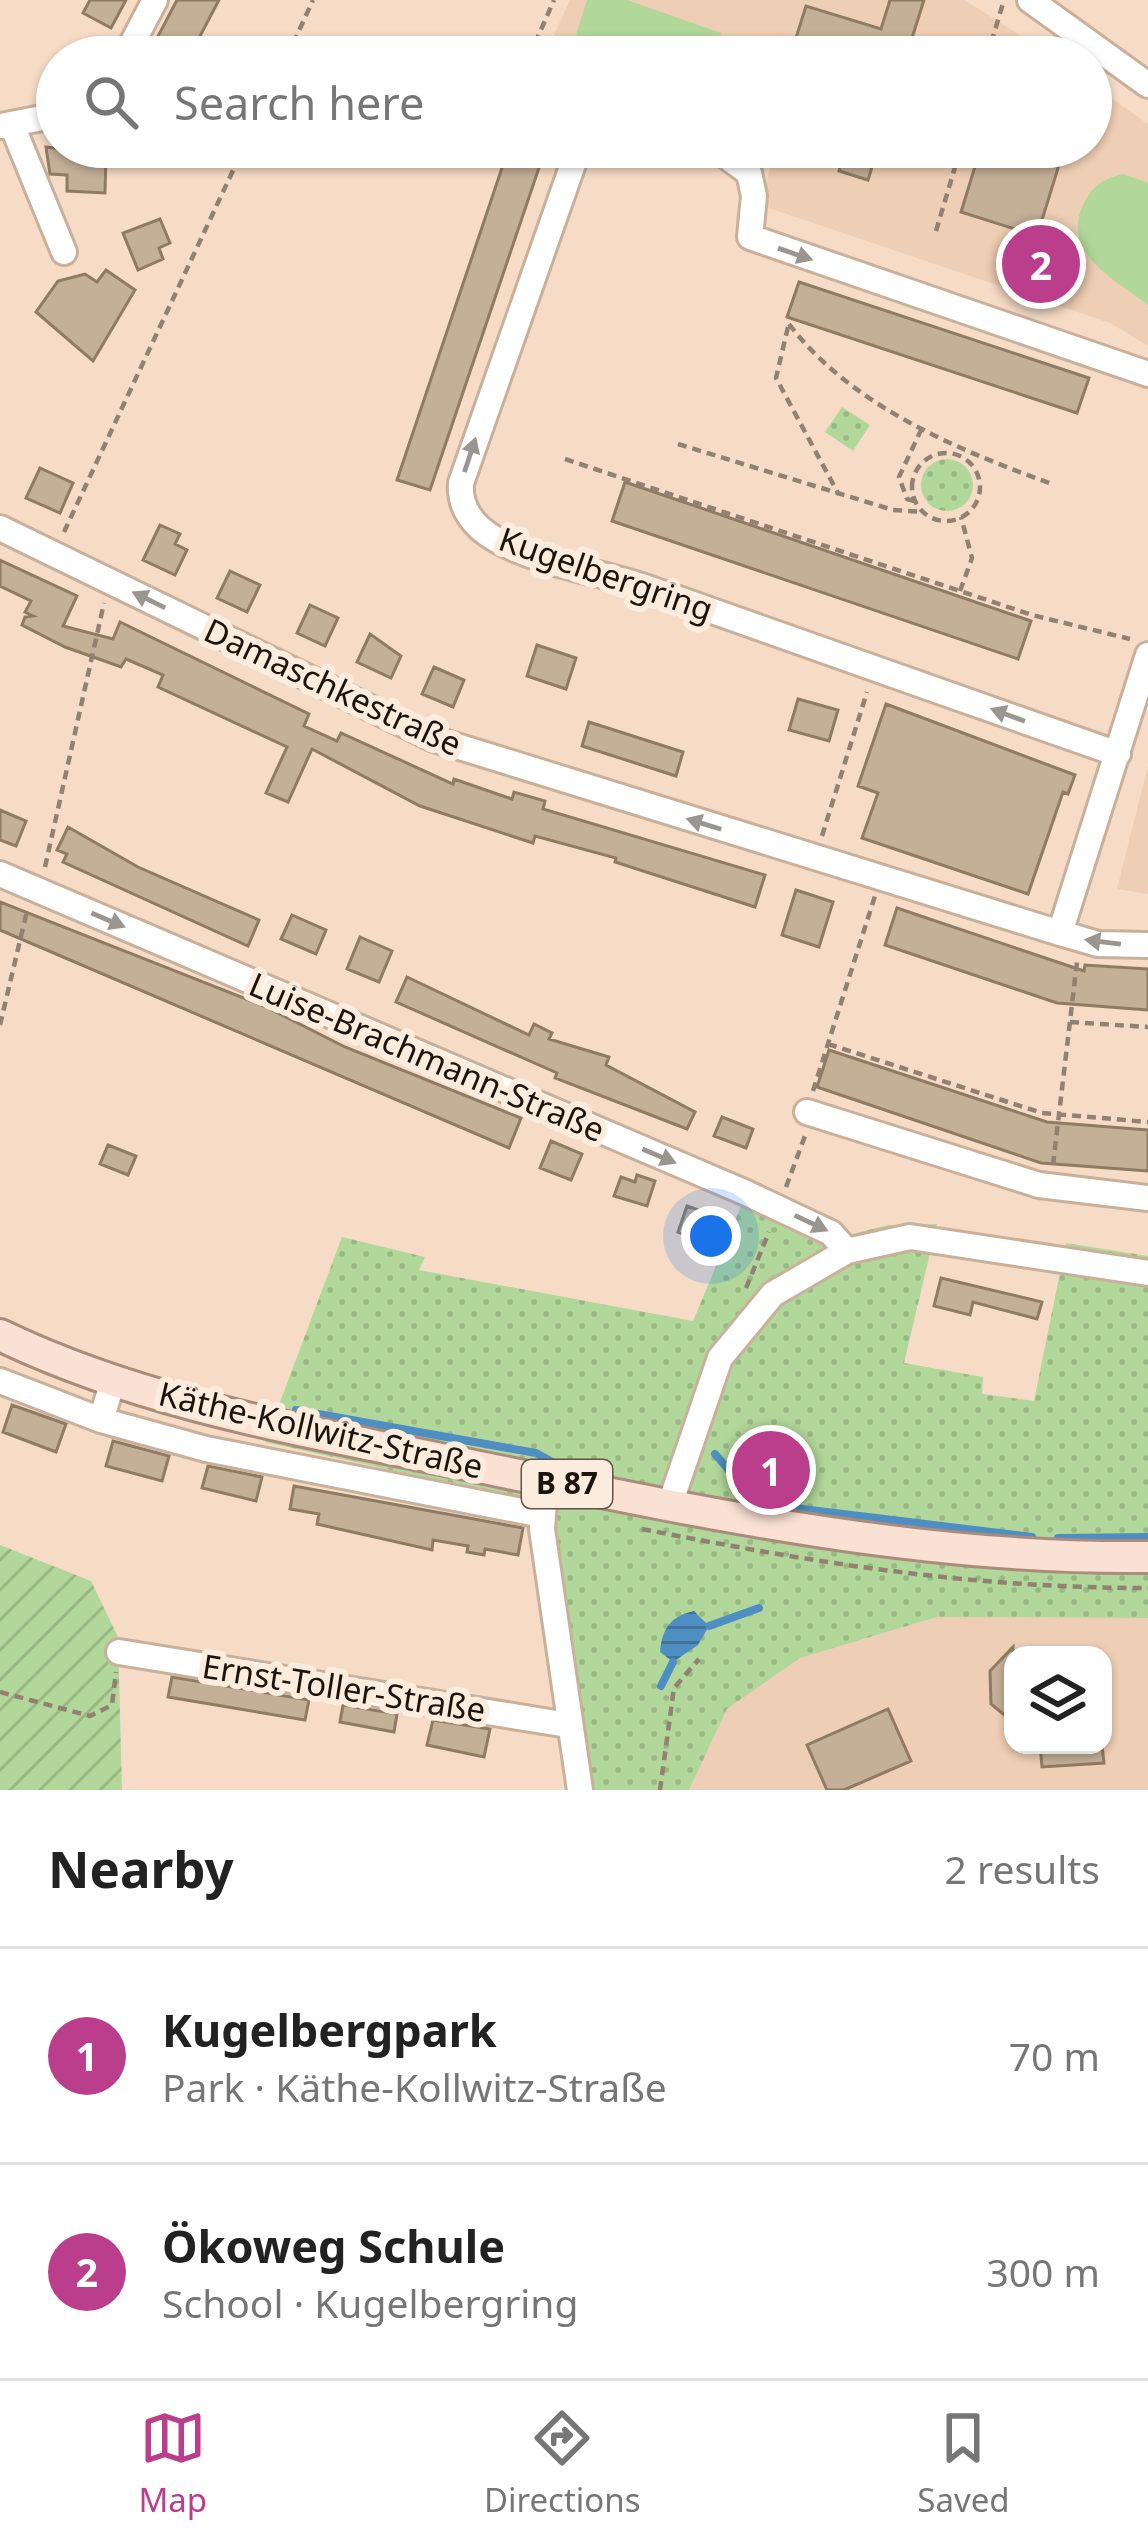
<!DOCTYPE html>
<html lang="en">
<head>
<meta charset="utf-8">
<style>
	body { margin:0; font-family:"Noto Sans",sans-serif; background:#f2f2f2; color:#222 }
	.controls { position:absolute; right:36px; bottom:36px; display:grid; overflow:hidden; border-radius:24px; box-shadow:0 3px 9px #0004 }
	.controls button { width:108px; height:108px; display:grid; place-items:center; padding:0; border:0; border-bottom:3px solid #e0e0e0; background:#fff; color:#222; font:60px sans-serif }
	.you { position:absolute; left:711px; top:1236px; width:42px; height:42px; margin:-30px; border:9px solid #fff; border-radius:50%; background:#1a73e8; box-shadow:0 0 0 18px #1a73e833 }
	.badge { display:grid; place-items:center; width:78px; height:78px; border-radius:50%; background:#bb3e8c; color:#fff; font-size:39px; font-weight:700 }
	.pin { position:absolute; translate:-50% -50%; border:6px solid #fff; box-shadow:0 3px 12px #0006 }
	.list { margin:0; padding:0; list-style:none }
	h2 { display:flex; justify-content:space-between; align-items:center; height:156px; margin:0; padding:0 48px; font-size:51px }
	h2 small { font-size:39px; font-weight:400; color:#767676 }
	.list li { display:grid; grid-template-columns:78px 1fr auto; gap:36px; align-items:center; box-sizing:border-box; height:216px; padding:0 48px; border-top:3px solid #e0e0e0 }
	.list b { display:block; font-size:45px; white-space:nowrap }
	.list p { margin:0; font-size:39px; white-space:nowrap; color:#767676 }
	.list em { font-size:39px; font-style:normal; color:#767676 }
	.icon { flex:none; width:66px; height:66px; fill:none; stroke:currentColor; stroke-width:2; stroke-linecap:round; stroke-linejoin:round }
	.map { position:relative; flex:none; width:1148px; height:1790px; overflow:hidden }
	.search { position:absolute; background:#fff; box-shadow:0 3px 9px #0004; left:36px; right:36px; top:36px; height:132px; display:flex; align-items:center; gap:30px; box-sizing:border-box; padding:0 42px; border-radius:66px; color:#767676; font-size:45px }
	.sheet { height:588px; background:#fff }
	nav { display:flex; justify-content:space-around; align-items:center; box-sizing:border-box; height:168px; border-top:3px solid #e0e0e0; background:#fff; font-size:33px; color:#767676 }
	nav a { display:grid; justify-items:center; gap:6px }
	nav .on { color:#bb3e8c }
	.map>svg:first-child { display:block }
	.built { fill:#eeceb4; fill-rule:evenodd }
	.grass { fill:#b1d79a }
	.park { fill:url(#park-dots) }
	.garden { fill:url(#garden-furrows) }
	.water { fill:url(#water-rules) }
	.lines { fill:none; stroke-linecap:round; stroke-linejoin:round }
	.stream { stroke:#4e8ec2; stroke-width:8 }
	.building { fill:#c4af97; stroke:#8f7b64; stroke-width:3 }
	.minor-casing { stroke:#c9b09b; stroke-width:30 }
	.major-casing { stroke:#aa8c7b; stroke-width:36 }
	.path { stroke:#928071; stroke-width:4.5; stroke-dasharray:9 6; stroke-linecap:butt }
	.minor { stroke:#fff; stroke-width:24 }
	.major { stroke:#fae1d4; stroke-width:30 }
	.oneway { fill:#999591 }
	.labels { text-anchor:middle; stroke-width:12; stroke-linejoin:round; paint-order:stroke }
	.shield { fill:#fcecde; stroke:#5f544a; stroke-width:3 }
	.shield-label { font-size:30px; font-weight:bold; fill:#1c130b }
	.street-label { font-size:33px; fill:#1c130b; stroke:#fcecde }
</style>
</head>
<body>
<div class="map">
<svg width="1148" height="1790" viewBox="0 0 1148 1790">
	<defs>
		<pattern id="park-dots" width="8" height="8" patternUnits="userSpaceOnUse" patternTransform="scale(3)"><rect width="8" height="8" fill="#b1d79a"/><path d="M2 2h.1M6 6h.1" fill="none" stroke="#98b883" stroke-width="1.8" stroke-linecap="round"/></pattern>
		<pattern id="garden-furrows" width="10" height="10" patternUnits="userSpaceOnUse" patternTransform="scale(3)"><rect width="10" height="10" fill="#b1d79a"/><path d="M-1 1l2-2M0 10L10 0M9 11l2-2" fill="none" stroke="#98b883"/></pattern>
		<pattern id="water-rules" width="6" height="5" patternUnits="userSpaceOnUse" patternTransform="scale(3)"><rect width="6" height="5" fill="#4e8ec2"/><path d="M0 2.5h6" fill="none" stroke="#40739c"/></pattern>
	</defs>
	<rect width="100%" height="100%" fill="#f6dcc6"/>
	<!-- built -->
	<path class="built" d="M570,0h395l89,57h-510z
		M1091,84l57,40v222l-38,-23 -350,-118 14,-50 -22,-8h339z
		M1148,766v128l-31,-5z
		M937,1617l211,1v172h-459l38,-81 73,-51zM1013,1655h90v90h-90z"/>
	<!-- grass -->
	<path class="grass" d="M587,0h40l94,33 -8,24h-144z
		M1123,174l25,9v122c-35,-27 -90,-53 -63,-104 8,-16 20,-23 38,-27z"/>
	<!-- park -->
	<path class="park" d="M842,407l28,18 -17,26 -28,-19z
		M921 485a26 26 0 1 1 52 0a26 26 0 1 1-52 0Z
		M742,1204l75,39 71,-18 49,-1 -33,139 79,14 -1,17 52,7 32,-158 82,13v362l-211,-1 -137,41 -73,51 -38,81h-113l-55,-291 -256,-57 77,-205 83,20 -6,13 274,51z"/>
	<!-- garden -->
	<path class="garden" d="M0,1545l91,36 27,56 4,153h-122z"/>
	<!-- water -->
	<path class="water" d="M694,1611l15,15 -11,19 -25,17 -13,-10c2,-24 11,-36 34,-41z"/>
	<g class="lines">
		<!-- stream -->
		<path class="stream" d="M296,1410l240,43 18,10
			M715,1454l33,38 28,14
			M794,1508l238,29
			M1058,1538l90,-1
			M709,1626l50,-18
			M661,1686l12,-24"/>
	</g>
	<!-- building -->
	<path class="building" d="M90,0h36l-15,28 -28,-15z
		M177,0h42l-30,57 -33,-17z
		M890,0h34l-18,57h-116l16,-51 75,23z
		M46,147l60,7 -1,39 -38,-2v-16l-17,-1z
		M509,147h37l-116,343 -33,-10z
		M846,147h32l-10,33 -29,-9z
		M981,147l82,5 -26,84 -76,-24z
		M160,219l10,24 -11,5 4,11 -25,11 -15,-37z
		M106,270l29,20 -42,71 -57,-49 22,-31 27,-7 12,8z
		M799,282l290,96 -12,35 -290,-96z
		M40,468l33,15 -13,30 -34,-15z
		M625,482l406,139 -13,38 -406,-138z
		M160,525l20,9 -5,10 12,6 -12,25 -32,-15z
		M0,560l77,36 -14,30 50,13 7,-17 189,92 -5,12 33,15 4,-8 112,51 1,-5 58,20 2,-7 31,9 -2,8 222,66 -10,32 -140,-45 1,-4 -81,-22 -2,7 -113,-37 -108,-57 -24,53 -22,-9 21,-46 -129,-60 5,-12 -37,-16 -5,8 -56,-20 -43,-22 3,-8 8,-1 -8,-4 6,-11 -31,-15z
		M230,571l30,14 -13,27 -30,-14z
		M310,605l28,13 -13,28 -28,-13z
		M370,634l31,22 -10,22 -34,-16z
		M537,645l39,13 -10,31 -39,-13z
		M434,667l30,13 -11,27 -31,-13z
		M798,699l40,11 -9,31 -40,-11z
		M886,704l189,71 -7,19 -5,-2 -35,102 -166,-56 16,-45 -20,-7z
		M589,722l94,30 -7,24 -94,-30z
		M0,810l26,11 -10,25 -16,-6z
		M68,827l70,40 121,53 -11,26 -185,-84 4,-8 -10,-4z
		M796,890l37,12 -14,45 -37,-12z
		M0,902l264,104 81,41 176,71 -12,30 -509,-218z
		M897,908l187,63 1,-6 63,4v41l-91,-7 -172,-58z
		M292,915l34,15 -10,24 -35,-15z
		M360,937l32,14 -13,31 -32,-13z
		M407,977l122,58 5,-11 18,9 -3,6 60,18 -3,8 89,47 -8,17 -132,-51 2,-5 -161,-71z
		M829,1050l218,72 101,8v41l-107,-8 -224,-76z
		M722,1117l31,12 -7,19 -32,-12z
		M551,1141l31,13 -11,26 -31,-12z
		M108,1145l28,11 -8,19 -28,-11z
		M637,1175l18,6 -8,25 -33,-10 7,-19 14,5z
		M687,1206l28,10 -10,26 -27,-10z
		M941,1278l101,24 -5,17 -64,-17 -3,13 -36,-9z
		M12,1405l54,19 -10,28 -53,-20z
		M113,1441l56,15 -7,25 -56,-15z
		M208,1466l54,11 -6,24 -54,-13z
		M294,1486l229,42 -5,27 -33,-6 -1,6 -17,-3 1,-6 -35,-6 -1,10 -115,-26 2,-10 -29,-5z
		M1013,1647v75l-22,-18 -1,-33z
		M172,1677l137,23 -4,20 -137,-23z
		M343,1705l54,9 -3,18 -54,-10z
		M888,1709l23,52 -67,29h-17l-20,-45z
		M433,1720l57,9 -6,28 -57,-12z
		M1040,1745h62l2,18 -62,4z"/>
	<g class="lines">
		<!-- minor casing -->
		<g class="minor-casing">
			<path id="minor" d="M1030,0l118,85
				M125,57l30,-57
				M12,125l52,127
				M1,126l56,-11
				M579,147l-118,336c-2,26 14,45 36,57 46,26 107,32 156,50 155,56 310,109 465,164
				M714,147l35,26 5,23 -4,41 398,137
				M0,528l434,211 626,194 88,-278
				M0,874l744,318 87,41 16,18
				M1060,933l38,11 50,1
				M807,1112l232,73 109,13
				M0,1381l101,39 12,-39
				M101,1420l105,29 336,66
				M544,1501l-2,28 38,261
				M670,1504l50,-146 53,-64 74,-43 63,-14 238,36
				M119,1652l449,73"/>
		</g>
		<!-- major casing -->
		<g class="major-casing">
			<path id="major" d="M0,1335c143,69 301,95 455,127 229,47 458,98 693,95"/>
		</g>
		<!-- path -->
		<path class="path" d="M287,57l26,-57
			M529,57l25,-57
			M987,57l17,-57
			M936,231l25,-84
			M789,324c62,82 169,126 263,160
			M788,327l-12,51 63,117
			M678,444l215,66 30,2
			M912 487a34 34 0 1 1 68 0a34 34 0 1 1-68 0Z
			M565,459l467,156 98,24
			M914,501l-7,-2 -8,-22 23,-49
			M64,532l180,-385
			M960,591l12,-33 -11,-41
			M822,836l45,-144
			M45,867l59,-264
			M1070,1022l78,5
			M0,1025l27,-114
			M828,1044l214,69 106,9
			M813,1091l62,-195
			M1053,1165l24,-203
			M786,1187l19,-51
			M746,1288l23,-56
			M642,1529c174,34 328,59 506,59
			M0,1692l90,24 22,-11 4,-33
			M660,1790l14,-102 25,-29"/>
		<!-- minor -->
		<use href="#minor" class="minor"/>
		<!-- major -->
		<use href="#major" class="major"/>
	</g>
	<!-- one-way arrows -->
	<defs><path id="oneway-solid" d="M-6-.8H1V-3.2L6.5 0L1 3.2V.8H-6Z" transform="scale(3)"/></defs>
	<g class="oneway">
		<use href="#oneway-solid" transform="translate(795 254) rotate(19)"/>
		<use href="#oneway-solid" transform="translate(470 455) rotate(-72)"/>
		<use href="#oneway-solid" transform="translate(149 600) rotate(-154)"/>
		<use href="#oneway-solid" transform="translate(1008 715) rotate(-160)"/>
		<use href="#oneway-solid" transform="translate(704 824) rotate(-163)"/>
		<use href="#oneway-solid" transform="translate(108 920) rotate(23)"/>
		<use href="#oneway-solid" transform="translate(1103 942) rotate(-173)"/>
		<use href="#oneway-solid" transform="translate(659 1156) rotate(23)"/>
		<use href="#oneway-solid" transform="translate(811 1223) rotate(25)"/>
	</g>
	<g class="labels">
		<!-- shield labels -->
		<rect class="shield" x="522" y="1460" width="90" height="48" rx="9"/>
		<g class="shield-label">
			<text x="567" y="1494">B 87</text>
		</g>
		<!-- street labels -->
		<g class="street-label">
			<text transform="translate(606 574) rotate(19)" y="12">Kugelbergring</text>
			<text transform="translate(333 687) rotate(25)" y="12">Damaschkestraße</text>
			<text transform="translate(427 1057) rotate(23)" y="12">Luise-Brachmann-Straße</text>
			<text transform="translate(321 1430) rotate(13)" y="12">Käthe-Kollwitz-Straße</text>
			<text transform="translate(344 1688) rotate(9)" y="12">Ernst-Toller-Straße</text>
		</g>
	</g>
</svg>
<div class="controls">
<button><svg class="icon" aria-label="layers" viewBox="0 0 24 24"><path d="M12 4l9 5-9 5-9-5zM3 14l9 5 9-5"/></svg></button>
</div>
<div class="you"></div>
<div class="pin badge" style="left:771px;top:1470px">1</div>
<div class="pin badge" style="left:1041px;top:264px">2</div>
<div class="search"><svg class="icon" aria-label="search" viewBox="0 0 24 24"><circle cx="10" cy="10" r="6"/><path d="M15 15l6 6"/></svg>Search here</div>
</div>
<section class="sheet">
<h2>Nearby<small>2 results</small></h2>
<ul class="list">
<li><span class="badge">1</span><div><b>Kugelbergpark</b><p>Park · Käthe-Kollwitz-Straße</p></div><em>70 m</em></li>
<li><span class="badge">2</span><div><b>Ökoweg Schule</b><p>School · Kugelbergring</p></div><em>300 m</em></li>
</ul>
</section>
<nav>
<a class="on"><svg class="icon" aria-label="map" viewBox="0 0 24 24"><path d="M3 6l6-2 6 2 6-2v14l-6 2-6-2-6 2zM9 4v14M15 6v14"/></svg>Map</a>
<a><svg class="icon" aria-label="directions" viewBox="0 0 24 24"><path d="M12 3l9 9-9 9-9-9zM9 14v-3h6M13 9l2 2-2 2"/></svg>Directions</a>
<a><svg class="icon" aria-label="saved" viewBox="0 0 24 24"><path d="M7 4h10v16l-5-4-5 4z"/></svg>Saved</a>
</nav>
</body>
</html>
